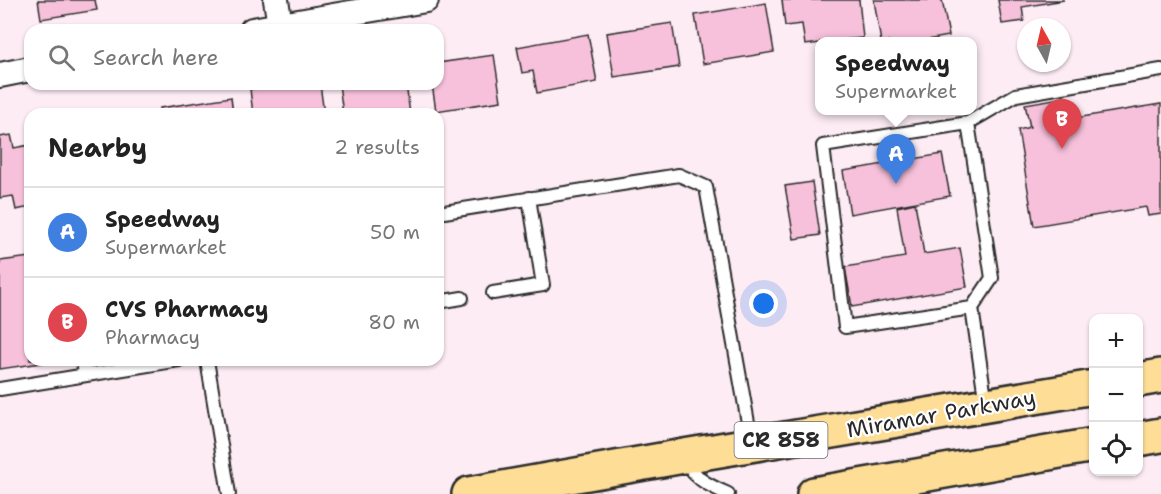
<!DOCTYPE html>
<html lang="en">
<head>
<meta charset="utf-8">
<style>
	body { margin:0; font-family:"Shantell Sans",sans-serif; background:#f2f2f2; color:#222 }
	.controls { position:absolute; right:18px; bottom:18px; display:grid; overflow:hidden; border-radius:12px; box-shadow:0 2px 4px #0004 }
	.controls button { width:54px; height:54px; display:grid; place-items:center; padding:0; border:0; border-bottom:2px solid #e0e0e0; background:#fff; color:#222; font:30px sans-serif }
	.compass { position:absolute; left:1017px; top:18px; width:54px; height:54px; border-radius:50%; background:#fff; box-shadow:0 2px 4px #0004; rotate:352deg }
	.you { position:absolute; left:764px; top:304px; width:21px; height:21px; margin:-15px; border:4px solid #fff; border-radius:50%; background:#1a73e8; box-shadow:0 0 0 9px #1a73e833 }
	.badge { display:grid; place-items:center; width:39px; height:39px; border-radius:50%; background:#ea580c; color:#fff; font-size:20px; font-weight:700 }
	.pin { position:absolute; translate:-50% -50px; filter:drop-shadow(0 2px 3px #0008) }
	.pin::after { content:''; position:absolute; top:32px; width:21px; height:18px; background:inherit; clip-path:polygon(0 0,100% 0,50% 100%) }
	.popup { position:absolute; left:815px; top:37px; width:162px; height:78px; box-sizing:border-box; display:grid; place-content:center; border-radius:12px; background:#fff; filter:drop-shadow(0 2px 4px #0005); font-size:20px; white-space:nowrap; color:#767676 }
	.popup b { font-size:22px; color:#222 }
	.popup::after { content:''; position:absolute; left:50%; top:100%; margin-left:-12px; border:12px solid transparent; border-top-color:#fff }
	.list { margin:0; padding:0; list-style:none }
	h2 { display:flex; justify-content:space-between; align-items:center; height:78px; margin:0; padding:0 24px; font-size:26px }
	h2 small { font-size:20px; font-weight:400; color:#767676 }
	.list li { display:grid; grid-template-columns:39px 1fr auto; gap:18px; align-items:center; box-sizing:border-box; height:90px; padding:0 24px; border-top:2px solid #e0e0e0 }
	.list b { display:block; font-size:22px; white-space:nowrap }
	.list p { margin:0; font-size:20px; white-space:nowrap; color:#767676 }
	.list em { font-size:20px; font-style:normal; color:#767676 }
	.icon { flex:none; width:33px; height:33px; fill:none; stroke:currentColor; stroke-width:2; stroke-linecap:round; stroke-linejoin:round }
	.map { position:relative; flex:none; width:1161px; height:494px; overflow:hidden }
	.search { position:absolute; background:#fff; box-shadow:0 2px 4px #0004; left:24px; top:24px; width:420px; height:66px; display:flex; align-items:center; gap:15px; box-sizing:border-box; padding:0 21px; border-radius:18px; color:#767676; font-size:22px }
	.panel { position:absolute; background:#fff; box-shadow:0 2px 4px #0004; left:24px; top:108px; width:420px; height:258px; border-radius:18px }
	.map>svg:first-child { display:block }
	.building { fill:#f7c1db; stroke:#2b2b2b; stroke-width:1.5 }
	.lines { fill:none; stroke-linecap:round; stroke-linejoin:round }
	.service-casing { stroke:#2b2b2b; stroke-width:16 }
	.minor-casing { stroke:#2b2b2b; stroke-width:28 }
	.primary-casing { stroke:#2b2b2b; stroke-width:38 }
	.service { stroke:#fff; stroke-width:12 }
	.minor { stroke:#fff; stroke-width:24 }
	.primary { stroke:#fedd96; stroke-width:33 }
	.labels { text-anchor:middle; stroke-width:4.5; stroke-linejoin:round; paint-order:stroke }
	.shield { fill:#fff; stroke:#6b6b6b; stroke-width:1.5 }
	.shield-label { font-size:21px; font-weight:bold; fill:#2b2b2b }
	.street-label { font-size:22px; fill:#2b2b2b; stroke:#fff }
</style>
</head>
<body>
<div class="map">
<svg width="1161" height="494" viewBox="0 0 1161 494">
	<rect width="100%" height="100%" fill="#fdecf4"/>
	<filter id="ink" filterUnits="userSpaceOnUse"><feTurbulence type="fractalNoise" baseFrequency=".0167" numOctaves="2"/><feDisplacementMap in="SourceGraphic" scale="12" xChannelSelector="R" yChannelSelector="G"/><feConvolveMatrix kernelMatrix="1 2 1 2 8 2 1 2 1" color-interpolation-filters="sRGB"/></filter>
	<g filter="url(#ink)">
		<!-- building -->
		<path class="building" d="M38,0h57l2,10 -56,9z
			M782,0h77l4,38 -43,4v1l-15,2 -3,-21 -17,2z
			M874,0h68l7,36 -33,6h-35z
			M998,0h66l-42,7 2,14 -22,3z
			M766,3l8,49 -71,12 -8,-49z
			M672,23l7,44 -65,10 -7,-44z
			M588,34l9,48 -60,11 -4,-22 -11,2 -5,-26z
			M494,55l7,46 -65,10 -4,-27h6v-21z
			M295,84h25l4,30h-71l-3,-25z
			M339,84h67l4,30h-67z
			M231,97l2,17h-72l-1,-6z
			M1066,97l4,22 91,-15v110l-13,2 -2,-9 -112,19 -16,-96 12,-3 -5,-23z
			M11,135l3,13 16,-3v62l-14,3 -3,-14 -13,2v-61z
			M942,154l8,42 -100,18 -7,-43z
			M812,182l8,53 -26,4 -9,-53z
			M915,203l9,51 36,-6 7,39 -115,20 -7,-40 60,-10 -8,-50z
			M30,257v103h32l-62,9v-108z"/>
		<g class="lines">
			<!-- service casing -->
			<g class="service-casing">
				<path id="service" d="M968,123l-145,23 22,181 127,-19
					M438,213l241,-38 27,12 46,258
					M493,293l50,-8 -14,-87
					M438,302l24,-4
					M83,360l2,15
					M207,360l22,134
					M0,389l179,-29
					M986,404l-14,-96 20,-30 -24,-155 48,-28 145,-25
					M685,457c10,23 21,27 43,37"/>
			</g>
			<!-- minor casing -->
			<g class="minor-casing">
				<path id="minor" d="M276,0l4,25
					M252,30l174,-30
					M0,75l30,-6"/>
			</g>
			<!-- primary casing -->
			<g class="primary-casing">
				<path id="primary" d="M1138,380l23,-4
					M1138,439l23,-4
					M469,494l215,-38 410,-69
					M814,494l280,-49"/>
			</g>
			<!-- service -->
			<use href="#service" class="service"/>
			<!-- minor -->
			<use href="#minor" class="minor"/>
			<!-- primary -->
			<use href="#primary" class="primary"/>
		</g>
	</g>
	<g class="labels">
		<!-- shield labels -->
		<rect class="shield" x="734.5" y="422" width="93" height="36" rx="4.5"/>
		<g class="shield-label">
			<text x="781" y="447">CR 858</text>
		</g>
		<!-- street labels -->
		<g class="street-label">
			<text transform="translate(941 413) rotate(-10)" y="8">Miramar Parkway</text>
		</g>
	</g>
</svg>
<div class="controls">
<button>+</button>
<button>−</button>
<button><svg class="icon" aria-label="locate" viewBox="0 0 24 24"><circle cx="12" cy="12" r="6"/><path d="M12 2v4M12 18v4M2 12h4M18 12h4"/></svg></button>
</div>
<svg class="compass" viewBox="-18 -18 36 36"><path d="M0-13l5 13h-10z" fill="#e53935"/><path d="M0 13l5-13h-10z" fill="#767676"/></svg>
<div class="you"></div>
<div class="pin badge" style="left:896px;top:184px;background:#3f7fe0">A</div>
<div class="popup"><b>Speedway</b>Supermarket</div>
<div class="pin badge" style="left:1062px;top:149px;background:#e0444e">B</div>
<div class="search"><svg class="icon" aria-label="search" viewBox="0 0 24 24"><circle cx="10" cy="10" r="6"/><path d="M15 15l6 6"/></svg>Search here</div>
<section class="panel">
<h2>Nearby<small>2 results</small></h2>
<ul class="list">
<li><span class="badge" style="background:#3f7fe0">A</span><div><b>Speedway</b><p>Supermarket</p></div><em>50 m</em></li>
<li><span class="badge" style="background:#e0444e">B</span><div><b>CVS Pharmacy</b><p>Pharmacy</p></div><em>80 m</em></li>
</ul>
</section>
</div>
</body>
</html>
